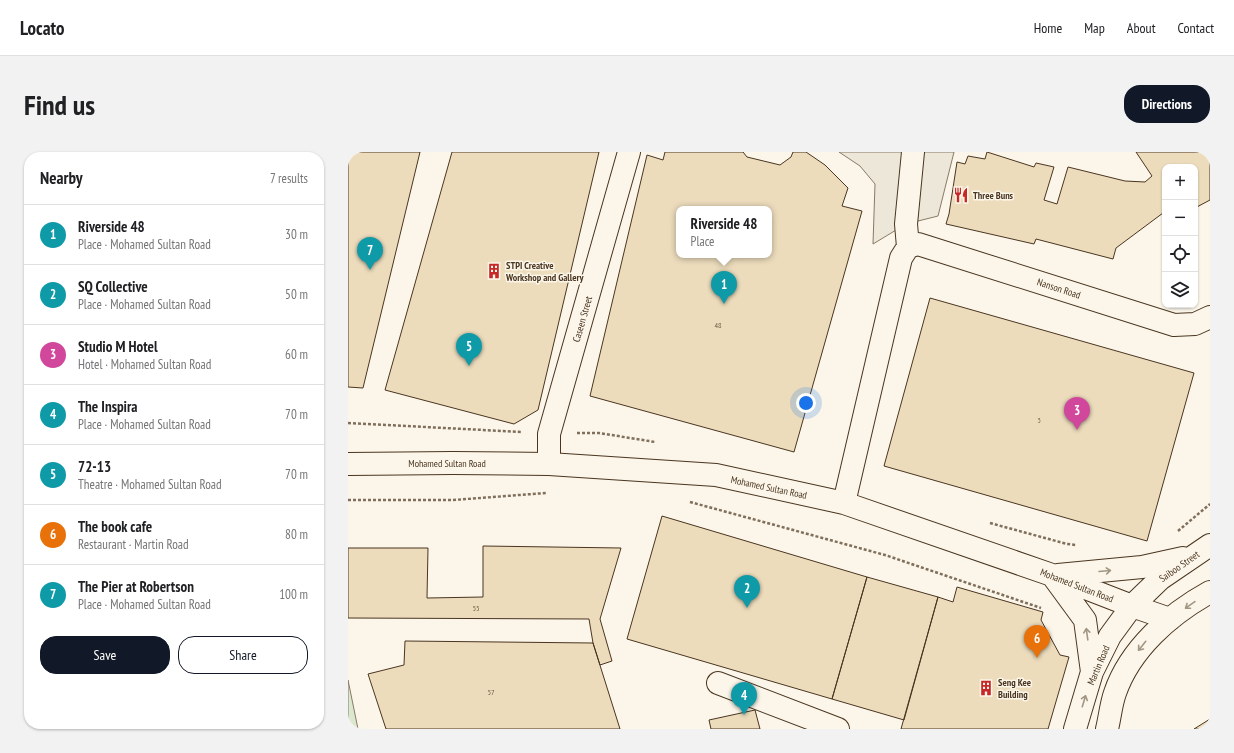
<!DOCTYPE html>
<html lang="en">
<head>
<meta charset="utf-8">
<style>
	body { margin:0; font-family:"PT Sans Narrow",sans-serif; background:#f2f2f2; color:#202124 }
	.controls { position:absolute; right:12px; top:12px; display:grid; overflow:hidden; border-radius:8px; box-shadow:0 1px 3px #0004 }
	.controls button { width:36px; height:36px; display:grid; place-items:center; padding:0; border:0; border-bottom:1px solid #e0e0e0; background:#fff; color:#202124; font:20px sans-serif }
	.you { position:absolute; left:458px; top:251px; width:14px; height:14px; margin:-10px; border:3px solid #fff; border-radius:50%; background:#1a73e8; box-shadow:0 0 0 6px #1a73e833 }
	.badge { display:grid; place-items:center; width:26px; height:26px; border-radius:50%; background:#111827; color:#fff; font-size:13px; font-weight:700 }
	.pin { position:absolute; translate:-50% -33px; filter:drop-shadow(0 1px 2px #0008) }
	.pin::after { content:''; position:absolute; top:21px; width:14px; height:12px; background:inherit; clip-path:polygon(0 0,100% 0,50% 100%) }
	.popup { position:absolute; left:328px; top:54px; width:96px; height:52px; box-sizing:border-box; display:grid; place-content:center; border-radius:8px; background:#fff; filter:drop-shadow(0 1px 3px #0005); font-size:13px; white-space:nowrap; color:#757577 }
	.popup b { font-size:15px; color:#202124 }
	.popup::after { content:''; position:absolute; left:50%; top:100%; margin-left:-8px; border:8px solid transparent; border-top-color:#fff }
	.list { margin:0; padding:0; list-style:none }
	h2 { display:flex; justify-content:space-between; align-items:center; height:52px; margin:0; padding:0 16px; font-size:17px }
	h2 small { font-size:13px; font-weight:400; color:#757577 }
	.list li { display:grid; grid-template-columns:26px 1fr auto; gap:12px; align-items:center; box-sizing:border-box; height:60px; padding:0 16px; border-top:1px solid #e0e0e0 }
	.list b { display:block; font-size:15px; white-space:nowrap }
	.list p { margin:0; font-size:13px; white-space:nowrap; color:#757577 }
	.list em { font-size:13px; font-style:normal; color:#757577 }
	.actions { display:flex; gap:8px; padding:12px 16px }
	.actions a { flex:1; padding:9px 0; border:1px solid #111827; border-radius:16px; text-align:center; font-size:14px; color:#111827 }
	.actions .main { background:#111827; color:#fff }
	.icon { flex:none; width:22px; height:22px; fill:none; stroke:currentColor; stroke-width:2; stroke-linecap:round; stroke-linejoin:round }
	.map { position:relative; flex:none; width:862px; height:577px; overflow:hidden; border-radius:16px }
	header { display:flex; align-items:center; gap:24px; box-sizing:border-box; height:56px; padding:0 20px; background:#fff; border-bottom:1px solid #e0e0e0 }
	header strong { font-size:19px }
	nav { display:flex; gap:22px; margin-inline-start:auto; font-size:14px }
	.intro { display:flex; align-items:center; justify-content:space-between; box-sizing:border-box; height:96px; padding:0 24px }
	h1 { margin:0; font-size:28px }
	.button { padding:10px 18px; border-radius:16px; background:#111827; color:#fff; font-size:14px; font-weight:700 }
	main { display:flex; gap:24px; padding:0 24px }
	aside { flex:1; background:#fff; border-radius:16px; box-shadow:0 1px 3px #0004 }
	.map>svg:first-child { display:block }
	.green { fill:#dce7d0; stroke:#887966 }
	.parking { fill:#ede7d9; stroke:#887966 }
	.building { fill:#ecdcbc; stroke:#4a3520; fill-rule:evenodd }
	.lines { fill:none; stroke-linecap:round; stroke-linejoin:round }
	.minor-casing { stroke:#4a3520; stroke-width:24 }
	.path { stroke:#7f6f5c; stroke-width:2.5; stroke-dasharray:3 2; stroke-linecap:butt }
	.minor { stroke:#fbf6e9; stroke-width:22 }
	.oneway { stroke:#a29684 }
	.labels { text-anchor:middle; stroke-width:3; stroke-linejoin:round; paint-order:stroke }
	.number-label { font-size:8px; fill:#725f47 }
	.poi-label { font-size:10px; font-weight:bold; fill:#4a3520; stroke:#fbf6e9; text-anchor:start }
	.street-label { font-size:10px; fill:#4a3520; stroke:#fbf6e9 }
</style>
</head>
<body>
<header>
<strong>Locato</strong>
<nav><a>Home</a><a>Map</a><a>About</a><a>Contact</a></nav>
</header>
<div class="intro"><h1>Find us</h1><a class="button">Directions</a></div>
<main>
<aside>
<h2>Nearby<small>7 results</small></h2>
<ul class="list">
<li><span class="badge" style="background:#0f9aa8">1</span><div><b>Riverside 48</b><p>Place · Mohamed Sultan Road</p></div><em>30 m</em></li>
<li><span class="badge" style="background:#0f9aa8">2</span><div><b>SQ Collective</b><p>Place · Mohamed Sultan Road</p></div><em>50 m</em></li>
<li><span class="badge" style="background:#d1479c">3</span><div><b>Studio M Hotel</b><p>Hotel · Mohamed Sultan Road</p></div><em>60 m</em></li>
<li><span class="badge" style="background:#0f9aa8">4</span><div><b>The Inspira</b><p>Place · Mohamed Sultan Road</p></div><em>70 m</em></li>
<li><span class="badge" style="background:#0f9aa8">5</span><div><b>72-13</b><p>Theatre · Mohamed Sultan Road</p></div><em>70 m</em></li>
<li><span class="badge" style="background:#e8710a">6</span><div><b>The book cafe</b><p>Restaurant · Martin Road</p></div><em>80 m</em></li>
<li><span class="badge" style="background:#0f9aa8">7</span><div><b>The Pier at Robertson</b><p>Place · Mohamed Sultan Road</p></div><em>100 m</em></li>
</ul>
<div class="actions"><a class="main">Save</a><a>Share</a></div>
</aside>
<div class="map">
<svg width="862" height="577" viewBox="0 0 862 577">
	<rect width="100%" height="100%" fill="#fbf6e9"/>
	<!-- green -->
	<path class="green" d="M0,528l10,49h-10z"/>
	<!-- parking -->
	<path class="parking" d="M491,0h115l-16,64 -32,8 -33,20 2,-60 -15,-18z"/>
	<!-- building -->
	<path class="building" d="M0,0h72l-57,236 -15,-1z
		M104,0h147l-61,258 -24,14 -129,-34z
		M317,0h78l4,5 33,8 11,-8 2,-5h13l19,13 23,23 -6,18 20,5 -68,241 -204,-56 57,-241 16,5zM331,57h90v46h-90z
		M639,0l47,15 2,-4 18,4 -10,33 13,4 11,-37 57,14 20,1 7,-6 -16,-24h74v48l-15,8v-41h-30v49l-2,-3 -47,35 -3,11 -77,-20 -2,5 -88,-20 3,-10 8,-52 8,2 3,-8 17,3z
		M582,146l264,75 -47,168 -263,-75z
		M314,364l205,61 -35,122 -205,-60z
		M135,394l138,2 -21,71 12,42 -12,4 -7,-22 -4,-24 -241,-1v-70h80l-1,50 56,-1z
		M519,425l71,20 -34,123 -72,-21z
		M609,435l86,25 -2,8 19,35 9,2 -21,72h-147l37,-132 15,5z
		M57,489l188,2 27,86h-234l-18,-55 36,-9z
		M407,558l5,19h-49l-2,-9z
		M862,567v10h-16z"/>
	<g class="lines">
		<!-- minor casing -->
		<g class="minor-casing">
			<path id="minor" d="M560,95l10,-3 256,81 21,-1 15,-7
				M0,312l105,-1 96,1 167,11 128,28 208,72 80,31 38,13
				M201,312v-30l80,-282
				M496,351l57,-245 7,-11 -2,-23 7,-72
				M704,423l33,45 7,52
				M710,423l84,-8 41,-9
				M370,531l120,46
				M727,577l17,-57 18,-36 22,-30 28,-27 50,-34
				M759,577c3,-12 4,-25 8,-36 15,-44 55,-79 95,-101"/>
		</g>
		<!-- path -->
		<path class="path" d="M0,271l174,9
			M229,281h22l56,9
			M0,348h105l93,-7
			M342,350l195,53 156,53
			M642,371l77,21 9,1
			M830,379l32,-27"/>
		<!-- minor -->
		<use href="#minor" class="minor"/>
	</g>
	<!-- one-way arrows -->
	<defs><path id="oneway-shaft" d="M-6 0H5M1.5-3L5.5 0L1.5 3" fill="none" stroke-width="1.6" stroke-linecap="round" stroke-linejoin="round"/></defs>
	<g class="oneway">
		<use href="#oneway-shaft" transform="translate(757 419) rotate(-5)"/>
		<use href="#oneway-shaft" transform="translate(842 453) rotate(145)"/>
		<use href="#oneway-shaft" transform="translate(739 482) rotate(-98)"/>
		<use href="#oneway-shaft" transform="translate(794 494) rotate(129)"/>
		<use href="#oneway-shaft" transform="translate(736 549) rotate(-73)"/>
	</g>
	<!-- icons -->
	<defs>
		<g id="restaurant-bare" transform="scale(1.2)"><path d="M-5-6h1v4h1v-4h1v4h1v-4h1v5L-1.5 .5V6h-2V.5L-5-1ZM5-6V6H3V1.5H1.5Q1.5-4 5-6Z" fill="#c62828" stroke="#fbf6e9" stroke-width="2.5" paint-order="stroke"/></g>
		<g id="building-bare" transform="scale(1.2)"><path d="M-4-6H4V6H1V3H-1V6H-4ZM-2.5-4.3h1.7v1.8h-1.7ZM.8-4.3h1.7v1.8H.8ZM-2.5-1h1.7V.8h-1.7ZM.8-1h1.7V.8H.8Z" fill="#c62828" stroke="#fbf6e9" stroke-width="2.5" paint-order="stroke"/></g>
	</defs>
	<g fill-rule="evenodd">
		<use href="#restaurant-bare" x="613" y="43"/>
		<use href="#building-bare" x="146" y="119"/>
		<use href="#building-bare" x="638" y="536"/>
	</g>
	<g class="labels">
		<!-- number labels -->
		<g class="number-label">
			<text x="370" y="176">48</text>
			<text x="691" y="271">3</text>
			<text x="128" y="459">55</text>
			<text x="143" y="543">57</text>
		</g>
		<!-- poi labels -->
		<g class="poi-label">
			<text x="625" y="47">Three Buns</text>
			<text x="158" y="117">STPI Creative<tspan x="158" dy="12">Workshop and Gallery</tspan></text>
			<text x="650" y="534">Seng Kee<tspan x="650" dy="12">Building</tspan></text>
		</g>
		<!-- street labels -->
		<g class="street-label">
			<text transform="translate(711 136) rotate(18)" y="4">Nanson Road</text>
			<text transform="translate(234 167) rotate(-74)" y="4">Caseen Street</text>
			<text x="99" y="315">Mohamed Sultan Road</text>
			<text transform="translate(421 335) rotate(12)" y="4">Mohamed Sultan Road</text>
			<text transform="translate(831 414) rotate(-35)" y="4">Saiboo Street</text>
			<text transform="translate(729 433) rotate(21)" y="4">Mohamed Sultan Road</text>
			<text transform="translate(750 513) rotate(-67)" y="4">Martin Road</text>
		</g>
	</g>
</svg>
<div class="controls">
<button>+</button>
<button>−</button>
<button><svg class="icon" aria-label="locate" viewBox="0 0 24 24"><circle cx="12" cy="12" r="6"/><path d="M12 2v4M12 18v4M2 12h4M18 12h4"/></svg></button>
<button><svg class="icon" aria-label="layers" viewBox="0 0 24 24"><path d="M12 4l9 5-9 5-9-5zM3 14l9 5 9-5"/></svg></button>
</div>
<div class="you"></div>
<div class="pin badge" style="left:376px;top:152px;background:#0f9aa8">1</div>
<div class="popup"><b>Riverside 48</b>Place</div>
<div class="pin badge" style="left:399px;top:456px;background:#0f9aa8">2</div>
<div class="pin badge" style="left:729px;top:278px;background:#d1479c">3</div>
<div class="pin badge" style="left:396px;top:563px;background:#0f9aa8">4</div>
<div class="pin badge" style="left:121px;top:214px;background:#0f9aa8">5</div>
<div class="pin badge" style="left:689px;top:506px;background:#e8710a">6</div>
<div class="pin badge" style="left:22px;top:118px;background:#0f9aa8">7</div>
</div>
</main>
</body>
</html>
